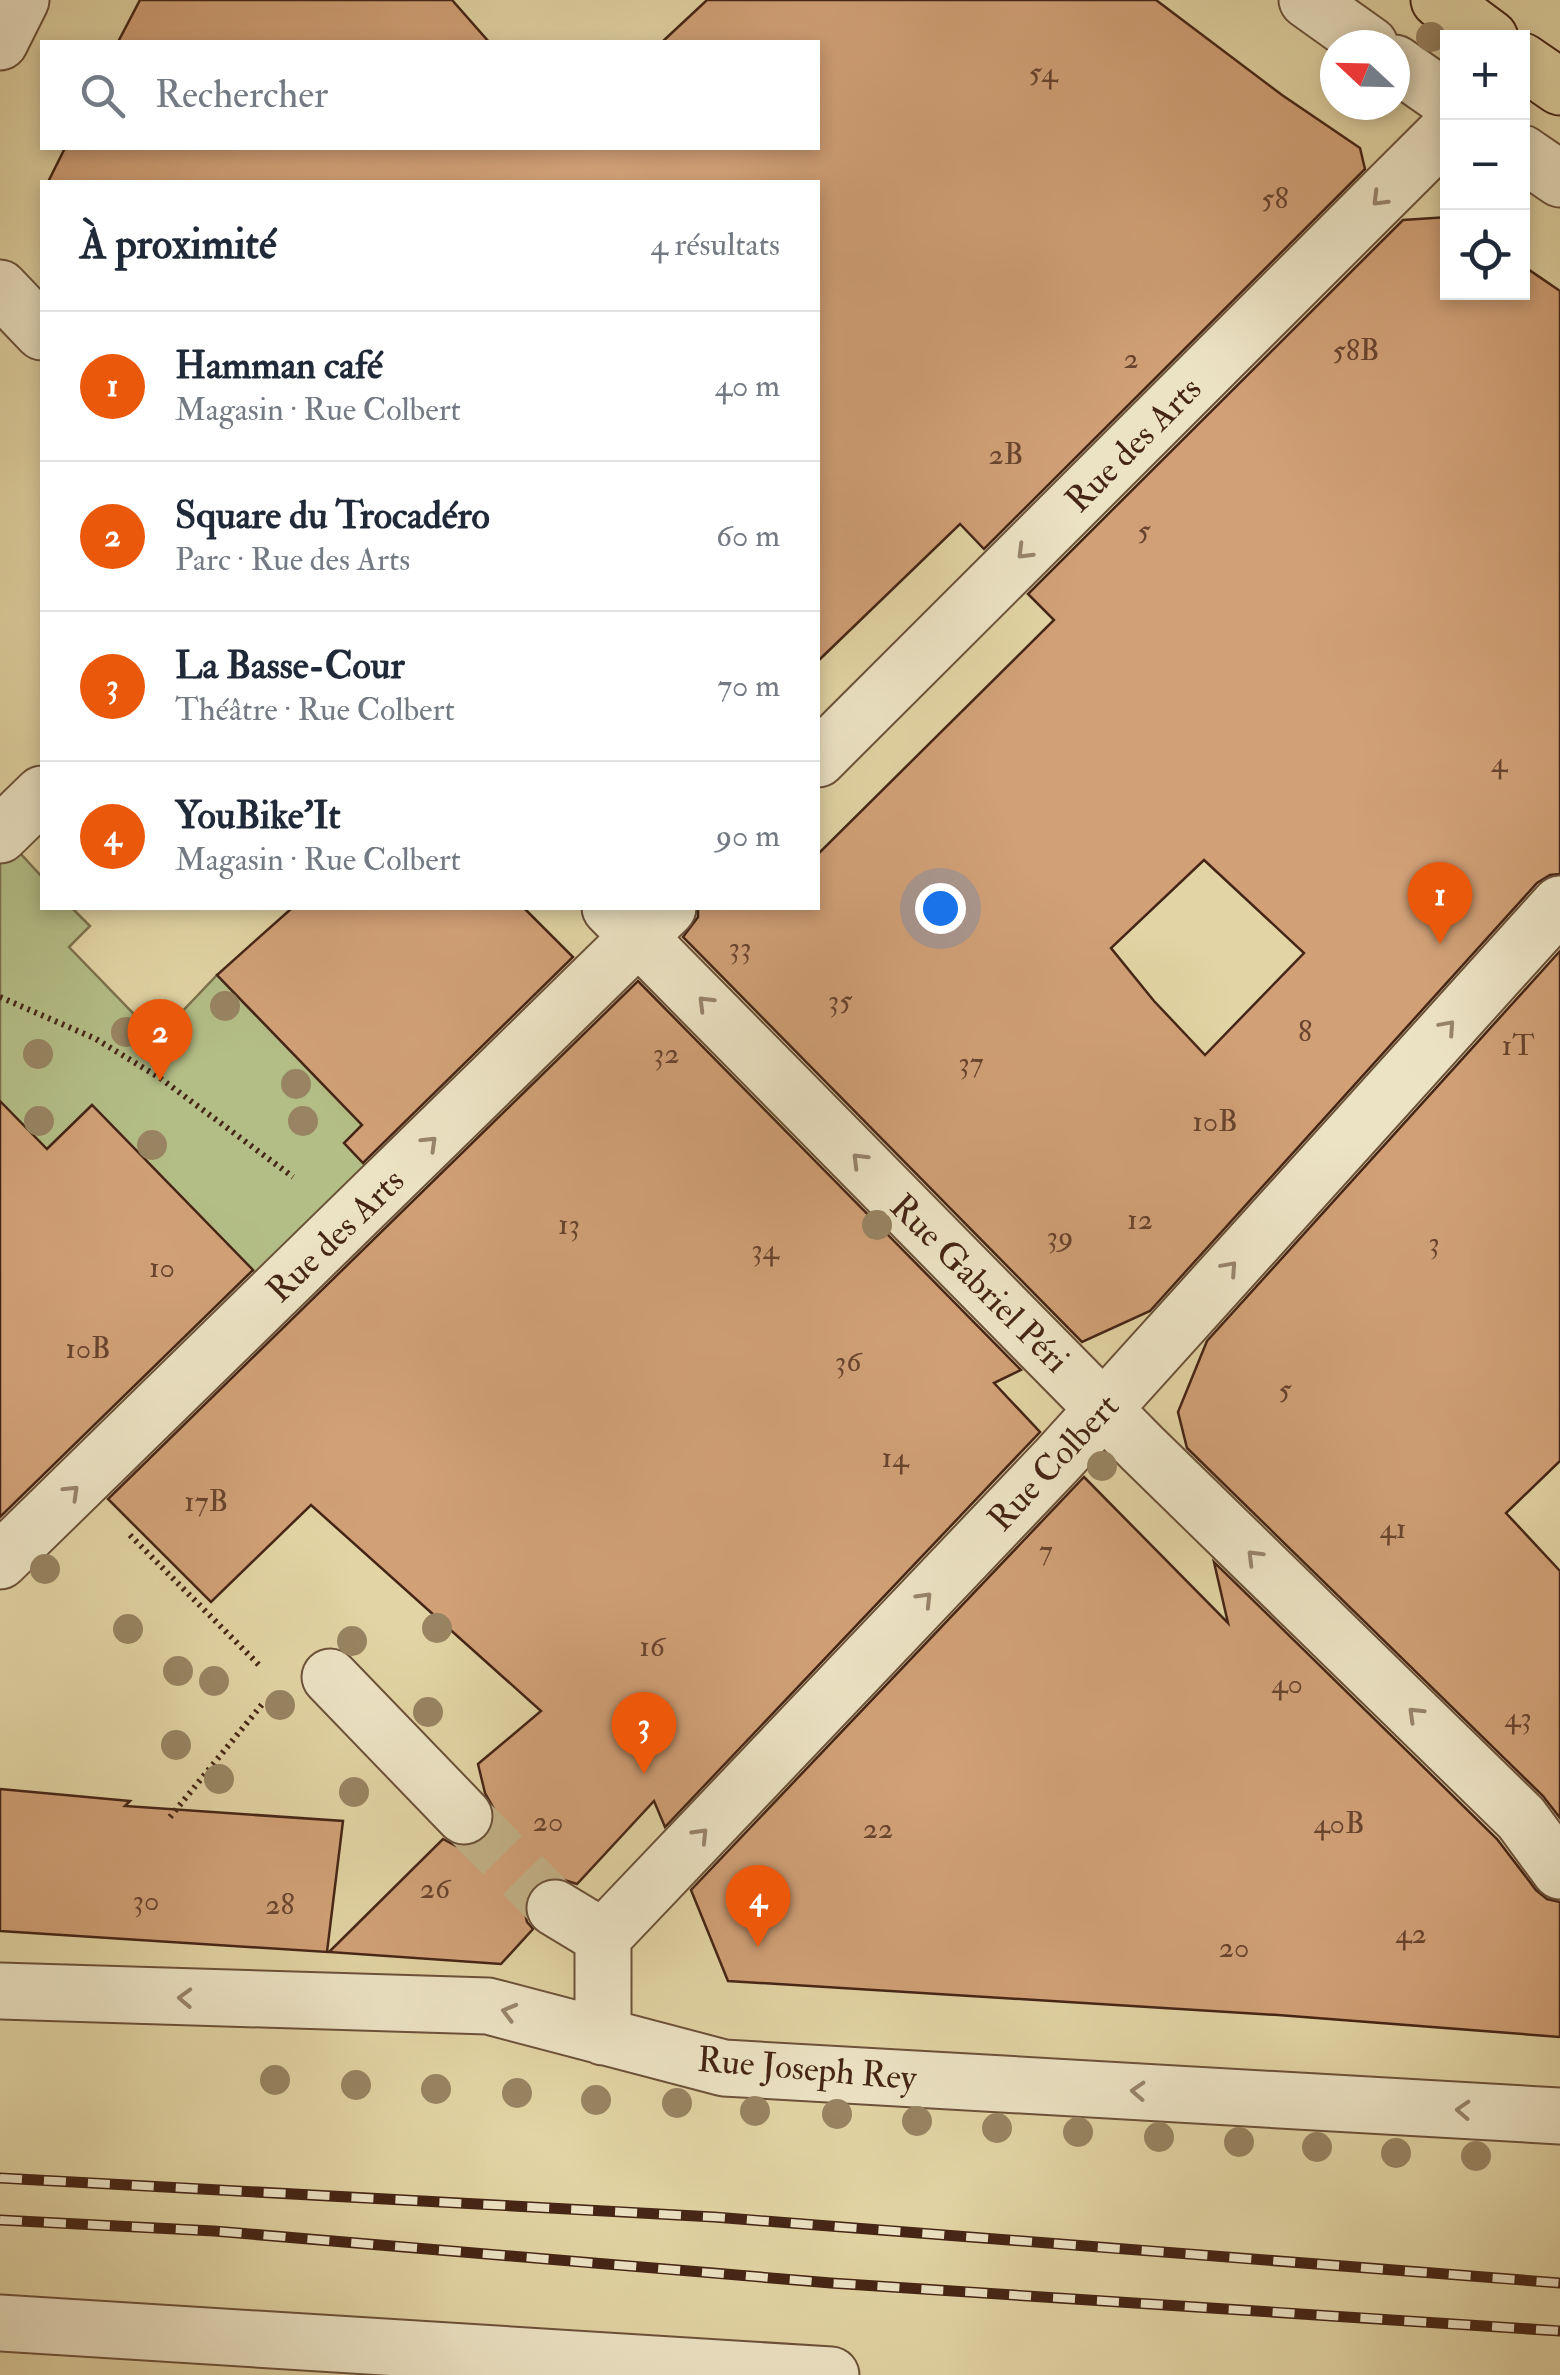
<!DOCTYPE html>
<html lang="fr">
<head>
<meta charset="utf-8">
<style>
	body { margin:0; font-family:"IM FELL Double Pica",serif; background:#f6f6f7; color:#1f2937 }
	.controls { position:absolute; right:30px; top:30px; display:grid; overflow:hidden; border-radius:0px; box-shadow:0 5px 15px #0003 }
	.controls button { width:90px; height:90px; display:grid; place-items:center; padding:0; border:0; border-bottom:2px solid #e0e1e3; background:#fff; color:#1f2937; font:50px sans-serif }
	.compass { position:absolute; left:1320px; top:30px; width:90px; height:90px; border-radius:50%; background:#fff; box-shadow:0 5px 15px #0003; rotate:292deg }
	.you { position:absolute; left:940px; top:908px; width:35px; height:35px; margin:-25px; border:8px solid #fff; border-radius:50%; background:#1a73e8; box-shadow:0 0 0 15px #1a73e833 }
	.badge { display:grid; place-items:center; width:65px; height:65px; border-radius:50%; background:#ea580c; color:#fff; font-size:32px; font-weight:700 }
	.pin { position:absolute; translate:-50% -82px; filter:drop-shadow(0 2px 5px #0008) }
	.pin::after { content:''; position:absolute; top:52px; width:35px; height:30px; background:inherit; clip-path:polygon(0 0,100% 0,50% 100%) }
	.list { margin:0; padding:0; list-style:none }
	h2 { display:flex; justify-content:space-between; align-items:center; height:130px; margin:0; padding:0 40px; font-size:42px }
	h2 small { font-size:32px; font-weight:400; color:#747a83 }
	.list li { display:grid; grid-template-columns:65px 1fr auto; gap:30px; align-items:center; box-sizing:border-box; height:150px; padding:0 40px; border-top:2px solid #e0e1e3 }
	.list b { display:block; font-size:38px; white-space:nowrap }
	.list p { margin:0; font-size:32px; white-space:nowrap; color:#747a83 }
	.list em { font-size:32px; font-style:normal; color:#747a83 }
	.icon { flex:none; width:55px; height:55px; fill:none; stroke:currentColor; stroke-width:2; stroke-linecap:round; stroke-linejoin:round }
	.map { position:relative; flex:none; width:1560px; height:2375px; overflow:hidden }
	.search { position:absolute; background:#fff; box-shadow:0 5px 15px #0003; left:40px; top:40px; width:780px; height:110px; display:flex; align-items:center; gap:25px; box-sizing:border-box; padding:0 35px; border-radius:0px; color:#747a83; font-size:38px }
	.panel { position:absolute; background:#fff; box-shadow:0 5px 15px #0003; left:40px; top:180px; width:780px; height:730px; border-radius:0px }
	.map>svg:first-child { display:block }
	.green { fill:#b3bd86; stroke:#7c714e; stroke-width:2.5 }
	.building { fill:#d1a077; stroke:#452515; stroke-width:2.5; fill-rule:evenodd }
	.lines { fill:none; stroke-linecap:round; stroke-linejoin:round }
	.minor-tunnel { stroke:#c3b187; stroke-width:55; stroke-dasharray:55 28; stroke-linecap:butt }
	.minor-casing { stroke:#6c5139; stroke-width:59 }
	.major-casing { stroke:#452515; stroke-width:59 }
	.path { stroke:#452515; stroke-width:6; stroke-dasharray:2.5 5; stroke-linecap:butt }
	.minor { stroke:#ece3c4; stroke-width:55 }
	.major { stroke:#e2d4a4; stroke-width:55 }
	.rail-casing { stroke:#452515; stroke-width:11 }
	.rail { stroke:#ece3c4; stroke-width:8; stroke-dasharray:22; stroke-linecap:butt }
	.tree { fill:#988462 }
	.oneway { stroke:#98846c }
	.labels { text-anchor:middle; stroke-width:10; stroke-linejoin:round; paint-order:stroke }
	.number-label { font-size:30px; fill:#68442e }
	.street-label { font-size:35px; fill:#452515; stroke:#ece3c4 }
</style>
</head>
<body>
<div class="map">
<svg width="1560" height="2375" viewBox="0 0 1560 2375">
	<rect width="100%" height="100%" fill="#e2d4a4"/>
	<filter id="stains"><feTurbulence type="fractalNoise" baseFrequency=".002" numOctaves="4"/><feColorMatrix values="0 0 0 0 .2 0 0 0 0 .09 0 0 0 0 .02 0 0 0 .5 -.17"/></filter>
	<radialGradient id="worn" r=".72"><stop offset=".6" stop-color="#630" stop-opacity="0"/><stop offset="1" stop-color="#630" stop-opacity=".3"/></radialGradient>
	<!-- green -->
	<path class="green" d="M8,840l34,37v31h30l18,18 -21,21 88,91 60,-63 145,150 -17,18 23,25 -108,110 -168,-173 -45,44 -47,-37v-264z"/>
	<!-- building -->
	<path class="building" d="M140,0h312l37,42h-371z
		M707,0h449l126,95 78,53 5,21 -381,380 -24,-25 -142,137v-479h-770l17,-34h753v-106h-156z
		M1448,217v75h74v-27l38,26v583l-10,1 -13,8 -387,428 -68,31 -399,-405 15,-20v-9h120v-54l236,-234 -26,-26 375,-374zM1204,860l100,93 -99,102 -51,-54 -43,-53z
		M292,908h232l49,49 -210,206 -19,-20 18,-18 -145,-150z
		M1560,951v510l-54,52 54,58v247l-17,-22 -356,-348 -9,-36 29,-71z
		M638,981l383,389 -27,13 46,49 -375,395 -11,-26 -77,83 -22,-7 -16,4 -10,10 -5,17 3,14 6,7 -32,35 -172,-12 114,-113 13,7h15l15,-8 8,-12v-17l-9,-16 -7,-29 63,-53 -230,-206 -100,97 -103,-103z
		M0,1101l47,48 45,-44 161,165 -253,247z
		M1084,1477l144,146 -14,-61 283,277 39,51 11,9 13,3v135l-282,-22 -550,-34 -37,-91z
		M0,1789l130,12 -5,5 218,15 -16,131 -327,-21z"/>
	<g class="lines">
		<!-- minor-tunnel -->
		<path class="minor-tunnel" d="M464,1816l91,92"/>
		<!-- minor casing -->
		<g class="minor-casing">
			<path id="minor" d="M1307,0l63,45
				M0,42l21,-42
				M1395,63l53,37
				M1522,153l38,26
				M0,288l42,44
				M818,759l630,-629
				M0,835l42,-41
				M610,908l532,540 379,370 39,53
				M0,1561l668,-653
				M330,1677l134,139
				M555,1908l48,29
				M0,1991l488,15 236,62 836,48
				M603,2037v-100l456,-479 501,-554
				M0,2323l831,52"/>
		</g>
		<!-- major casing -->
		<g class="major-casing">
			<path id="major" d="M1439,0l51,38
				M1522,61l38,26"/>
		</g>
		<!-- path -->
		<path class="path" d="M0,997l96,42 64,39 133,99
			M130,1535l129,130
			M170,1817l94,-115"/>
		<!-- minor -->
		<use href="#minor" class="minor"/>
		<!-- major -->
		<use href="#major" class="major"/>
		<!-- rail casing -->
		<g class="rail-casing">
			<path id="rail" d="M0,2178l714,39 846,66
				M0,2220l214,11 617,52 729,48"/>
		</g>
		<!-- rail -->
		<use href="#rail" class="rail"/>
	</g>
	<!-- trees -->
	<g class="tree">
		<circle cx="1431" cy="37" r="15"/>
		<circle cx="225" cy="1006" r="15"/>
		<circle cx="126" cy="1032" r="15"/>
		<circle cx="38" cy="1054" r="15"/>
		<circle cx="296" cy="1084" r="15"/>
		<circle cx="39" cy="1121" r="15"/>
		<circle cx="303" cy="1121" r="15"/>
		<circle cx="152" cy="1145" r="15"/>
		<circle cx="877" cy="1225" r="15"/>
		<circle cx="1102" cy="1466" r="15"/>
		<circle cx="45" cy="1569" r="15"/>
		<circle cx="437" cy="1628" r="15"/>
		<circle cx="128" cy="1629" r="15"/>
		<circle cx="352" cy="1641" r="15"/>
		<circle cx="178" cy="1671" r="15"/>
		<circle cx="214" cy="1681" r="15"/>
		<circle cx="280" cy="1705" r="15"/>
		<circle cx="428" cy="1712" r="15"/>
		<circle cx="176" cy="1745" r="15"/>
		<circle cx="219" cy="1779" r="15"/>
		<circle cx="354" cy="1792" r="15"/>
		<circle cx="275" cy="2080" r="15"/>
		<circle cx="356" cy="2085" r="15"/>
		<circle cx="436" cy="2089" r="15"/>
		<circle cx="517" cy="2093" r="15"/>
		<circle cx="596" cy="2100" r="15"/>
		<circle cx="677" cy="2103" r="15"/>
		<circle cx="755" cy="2111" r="15"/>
		<circle cx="837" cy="2114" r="15"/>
		<circle cx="917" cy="2121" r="15"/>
		<circle cx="997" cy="2128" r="15"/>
		<circle cx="1078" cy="2132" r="15"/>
		<circle cx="1159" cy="2137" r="15"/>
		<circle cx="1239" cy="2142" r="15"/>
		<circle cx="1317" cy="2147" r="15"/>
		<circle cx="1396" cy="2153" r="15"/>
		<circle cx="1476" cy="2156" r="15"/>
	</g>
	<!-- one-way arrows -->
	<defs><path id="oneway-chevron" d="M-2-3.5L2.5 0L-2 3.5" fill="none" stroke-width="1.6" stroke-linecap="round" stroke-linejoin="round" transform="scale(2.5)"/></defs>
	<g class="oneway">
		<use href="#oneway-chevron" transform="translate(1379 199) rotate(135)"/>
		<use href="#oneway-chevron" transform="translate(1024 552) rotate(135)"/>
		<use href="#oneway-chevron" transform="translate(705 1003) rotate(-135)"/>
		<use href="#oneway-chevron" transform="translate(1448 1027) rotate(-48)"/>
		<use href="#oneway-chevron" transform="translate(430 1143) rotate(-44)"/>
		<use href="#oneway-chevron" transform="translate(859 1160) rotate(-135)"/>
		<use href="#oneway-chevron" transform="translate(1230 1268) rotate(-48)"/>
		<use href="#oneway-chevron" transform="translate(72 1492) rotate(-44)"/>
		<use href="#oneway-chevron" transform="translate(1254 1557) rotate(-135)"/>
		<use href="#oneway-chevron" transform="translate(925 1599) rotate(-46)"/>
		<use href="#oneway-chevron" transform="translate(1415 1714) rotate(-136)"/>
		<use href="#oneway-chevron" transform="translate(701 1835) rotate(-46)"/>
		<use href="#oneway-chevron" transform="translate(185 1998) rotate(-178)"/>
		<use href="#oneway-chevron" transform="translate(509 2012) rotate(-165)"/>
		<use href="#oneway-chevron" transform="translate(1138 2091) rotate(-177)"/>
		<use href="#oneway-chevron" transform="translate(1463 2110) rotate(-177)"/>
	</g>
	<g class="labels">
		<!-- number labels -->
		<g class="number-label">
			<text x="1043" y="82">54</text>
			<text x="1275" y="208">58</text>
			<text x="1356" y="360">58B</text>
			<text x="1131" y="368">2</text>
			<text x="1006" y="464">2B</text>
			<text x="1144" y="540">5</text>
			<text x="1499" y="772">4</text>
			<text x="740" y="957">33</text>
			<text x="840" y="1010">35</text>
			<text x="1305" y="1041">8</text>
			<text x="1518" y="1055">1T</text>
			<text x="666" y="1063">32</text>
			<text x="971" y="1072">37</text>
			<text x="1215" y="1131">10B</text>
			<text x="1140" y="1229">12</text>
			<text x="569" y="1234">13</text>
			<text x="1060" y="1246">39</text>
			<text x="1434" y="1252">3</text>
			<text x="765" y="1259">34</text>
			<text x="162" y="1277">10</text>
			<text x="88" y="1358">10B</text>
			<text x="848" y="1371">36</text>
			<text x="1285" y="1399">5</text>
			<text x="895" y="1467">14</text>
			<text x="206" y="1511">17B</text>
			<text x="1393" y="1538">41</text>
			<text x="1046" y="1560">7</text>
			<text x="652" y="1656">16</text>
			<text x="1287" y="1693">40</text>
			<text x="1518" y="1727">43</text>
			<text x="548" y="1831">20</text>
			<text x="1339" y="1833">40B</text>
			<text x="878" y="1838">22</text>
			<text x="435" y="1898">26</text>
			<text x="146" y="1910">30</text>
			<text x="280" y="1914">28</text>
			<text x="1411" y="1943">42</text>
			<text x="1234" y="1957">20</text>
		</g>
		<!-- street labels -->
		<g class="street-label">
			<text transform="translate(1133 444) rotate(-45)" y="12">Rue des Arts</text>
			<text transform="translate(335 1235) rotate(-44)" y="12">Rue des Arts</text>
			<text transform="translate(980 1283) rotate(45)" y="12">Rue Gabriel Péri</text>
			<text transform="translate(1053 1462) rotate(-47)" y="12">Rue Colbert</text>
			<text transform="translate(807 2068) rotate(5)" y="12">Rue Joseph Rey</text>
		</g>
	</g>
	<rect width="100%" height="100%" filter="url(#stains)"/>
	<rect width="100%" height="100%" fill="url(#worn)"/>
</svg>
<div class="controls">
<button>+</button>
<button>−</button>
<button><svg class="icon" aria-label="locate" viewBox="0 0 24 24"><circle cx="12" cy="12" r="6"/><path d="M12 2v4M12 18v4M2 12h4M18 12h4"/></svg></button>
</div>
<svg class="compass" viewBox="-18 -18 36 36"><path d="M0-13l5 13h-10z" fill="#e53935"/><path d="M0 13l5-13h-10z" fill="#747a83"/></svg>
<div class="you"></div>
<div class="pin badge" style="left:1440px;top:944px">1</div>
<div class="pin badge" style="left:160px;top:1081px">2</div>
<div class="pin badge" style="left:644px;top:1774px">3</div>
<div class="pin badge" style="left:758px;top:1947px">4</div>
<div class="search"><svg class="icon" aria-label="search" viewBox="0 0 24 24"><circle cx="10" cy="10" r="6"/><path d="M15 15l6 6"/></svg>Rechercher</div>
<section class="panel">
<h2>À proximité<small>4 résultats</small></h2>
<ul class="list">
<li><span class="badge">1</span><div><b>Hamman café</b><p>Magasin · Rue Colbert</p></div><em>40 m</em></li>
<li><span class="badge">2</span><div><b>Square du Trocadéro</b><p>Parc · Rue des Arts</p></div><em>60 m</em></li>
<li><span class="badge">3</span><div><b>La Basse-Cour</b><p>Théâtre · Rue Colbert</p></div><em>70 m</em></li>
<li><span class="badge">4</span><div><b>YouBike'It</b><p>Magasin · Rue Colbert</p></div><em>90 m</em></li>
</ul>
</section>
</div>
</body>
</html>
